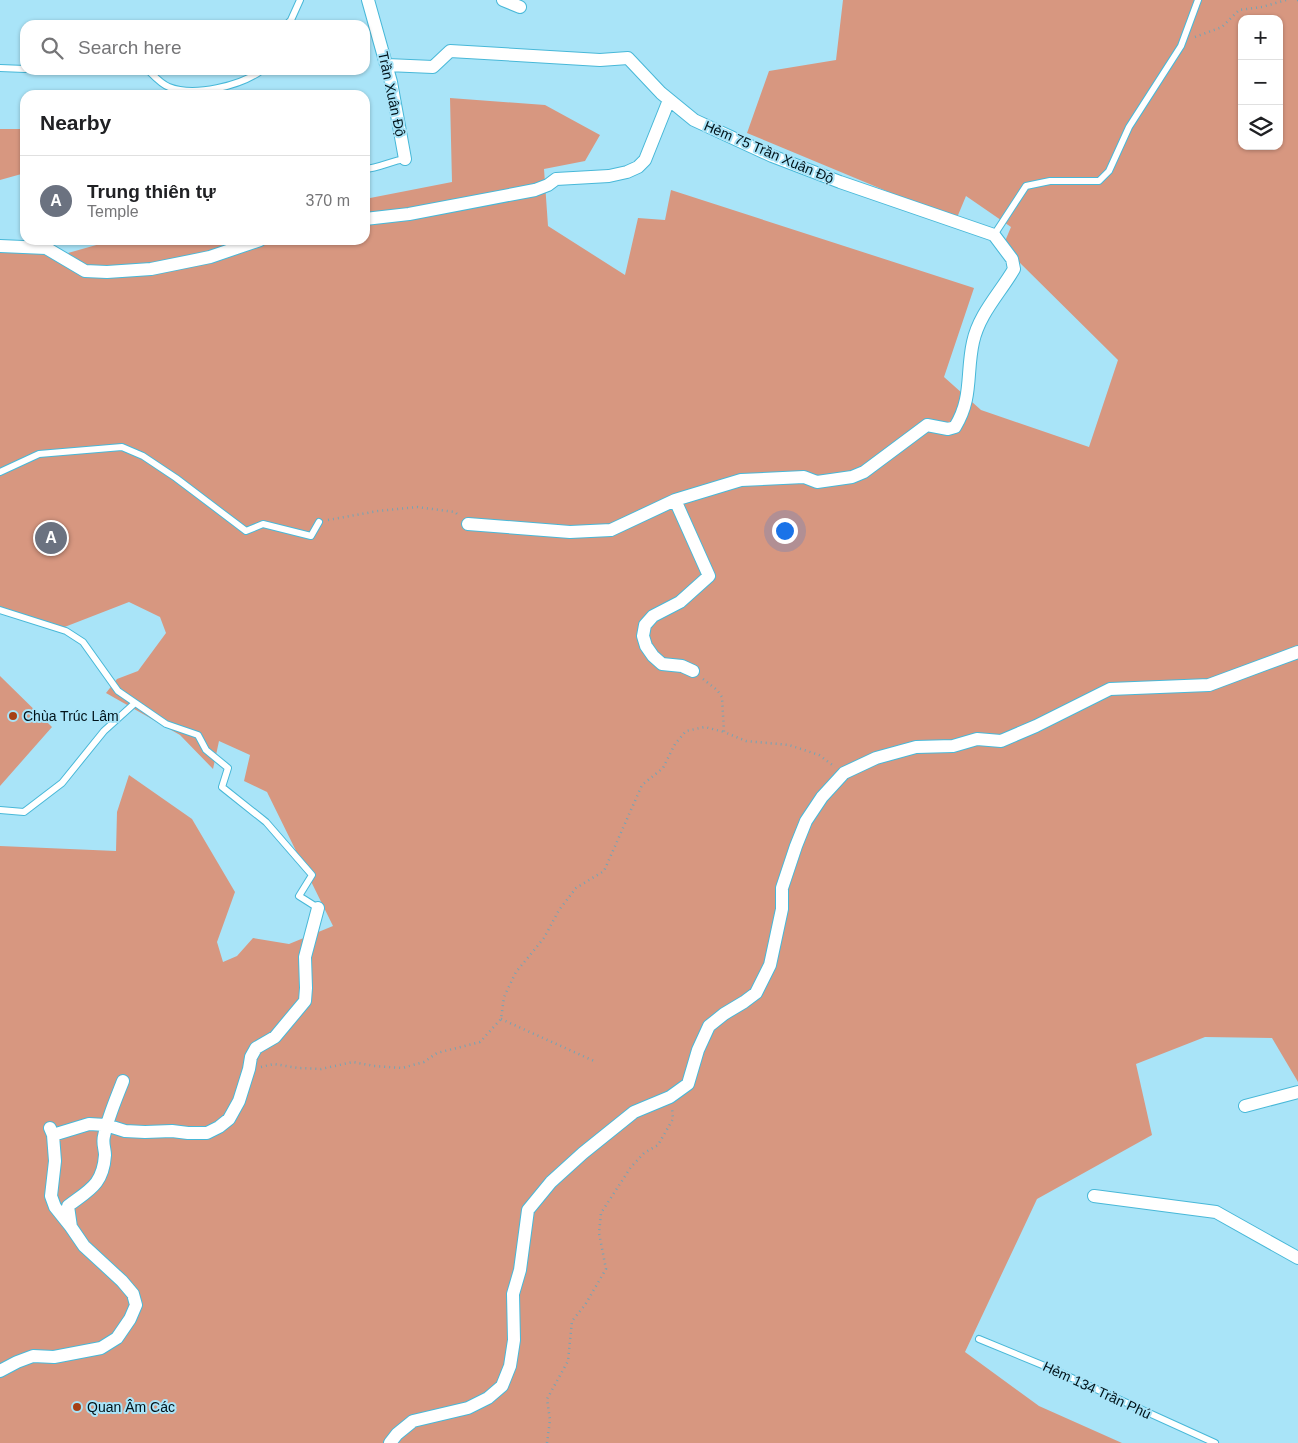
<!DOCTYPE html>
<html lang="en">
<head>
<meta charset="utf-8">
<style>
	body { margin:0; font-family:Arial,sans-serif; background:#f6f6f6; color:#202124 }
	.controls { position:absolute; right:15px; top:15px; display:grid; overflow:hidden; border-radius:10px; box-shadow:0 1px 4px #0004 }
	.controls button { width:45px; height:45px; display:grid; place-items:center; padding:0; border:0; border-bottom:1px solid #e0e0e0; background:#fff; color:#202124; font:25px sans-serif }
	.you { position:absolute; left:784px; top:530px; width:18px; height:18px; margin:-12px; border:4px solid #fff; border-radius:50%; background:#1a73e8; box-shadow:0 0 0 8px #1a73e833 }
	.badge { display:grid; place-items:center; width:32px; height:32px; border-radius:50%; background:#1a73e8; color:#fff; font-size:16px; font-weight:700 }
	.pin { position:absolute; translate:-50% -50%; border:2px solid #fff; box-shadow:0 1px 5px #0006 }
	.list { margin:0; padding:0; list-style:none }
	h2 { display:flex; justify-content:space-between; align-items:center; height:65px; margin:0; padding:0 20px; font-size:21px }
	h2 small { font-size:16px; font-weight:400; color:#757577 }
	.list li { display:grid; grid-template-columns:32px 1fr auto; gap:15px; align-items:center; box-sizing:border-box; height:90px; padding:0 20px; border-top:1px solid #e0e0e0 }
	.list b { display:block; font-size:19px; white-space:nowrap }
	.list p { margin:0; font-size:16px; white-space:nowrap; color:#757577 }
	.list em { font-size:16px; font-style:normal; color:#757577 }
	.icon { flex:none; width:28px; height:28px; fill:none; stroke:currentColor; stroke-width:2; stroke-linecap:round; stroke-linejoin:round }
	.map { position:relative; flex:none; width:1298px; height:1443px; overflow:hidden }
	.search { position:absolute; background:#fff; box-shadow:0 1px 4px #0004; left:20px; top:20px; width:350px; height:55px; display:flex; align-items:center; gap:12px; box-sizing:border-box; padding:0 18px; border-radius:15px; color:#757577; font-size:19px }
	.panel { position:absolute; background:#fff; box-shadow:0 1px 4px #0004; left:20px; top:90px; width:350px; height:155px; border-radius:15px }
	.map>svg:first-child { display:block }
	.green { fill:#d79780; fill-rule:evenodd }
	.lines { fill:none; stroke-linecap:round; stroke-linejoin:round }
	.service-casing { stroke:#48b8d8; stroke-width:8 }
	.minor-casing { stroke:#48b8d8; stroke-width:14 }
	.path { stroke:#75a4b4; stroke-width:2.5; stroke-dasharray:1 4; stroke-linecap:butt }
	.service { stroke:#fff; stroke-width:6 }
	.minor { stroke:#fff; stroke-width:12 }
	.poi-dot { fill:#a64016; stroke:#a9e4f8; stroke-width:2 }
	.labels { text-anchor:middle; stroke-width:4; stroke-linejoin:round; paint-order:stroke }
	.street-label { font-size:14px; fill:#00131a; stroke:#a9e4f8 }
	.poi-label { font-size:14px; fill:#00131a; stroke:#a9e4f8; text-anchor:start }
</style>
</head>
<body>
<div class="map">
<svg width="1298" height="1443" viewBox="0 0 1298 1443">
	<rect width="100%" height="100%" fill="#a9e4f8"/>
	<!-- green -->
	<path class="green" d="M843,0h455v1082l-26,-44 -67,-1 -69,27 16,71 -115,64 -72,153 74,54 83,37h-1122v-597l116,5 1,-39 12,-37 63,44 43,73 -18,50 6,20 14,-6 16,-18 36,6 44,-18 -66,-134 -23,-11 6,-26 -31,-14 -6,28 -33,-34 -74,-42 11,-14 21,-8 28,-38 -6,-16 -31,-15 -67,26 -62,-16v-363l68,4 46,-13h251v-41l87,-17 -2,-84 95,7 55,30 -15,26 -41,8 4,57 77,49 13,-57 27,2 6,-30 303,98 -30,89 37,33 108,37 29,-87 -115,-114 8,-19 -45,-31 -10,24 -209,-87 22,-62 67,-11zM1242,19h37v127h-37z
		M0,129h25v44l-25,7z
		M0,676l52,51 -52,59z"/>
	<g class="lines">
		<!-- service casing -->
		<g class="service-casing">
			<path id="service" d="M286,25l5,-5 9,-20
				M0,68l25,1
				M148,70c6,6 13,14 21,17 25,10 72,-1 93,-17
				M365,169c14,-1 26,-8 40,-10
				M994,235l32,-49 24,-5h49l10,-10 20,-44 52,-81 17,-46
				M0,472l39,-18 83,-7 21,9 33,22 70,53 17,-7 48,12 8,-14
				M0,610l66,21 17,11 35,49 48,33 32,11 8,15 22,18 -6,19 44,35 46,53 -13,21 19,12
				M0,810l24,2 38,-29 42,-52 31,-28
				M979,1339l73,30 163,74"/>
		</g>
		<!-- minor casing -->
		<g class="minor-casing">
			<path id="minor" d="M368,0l23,82 14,77
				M503,0l17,7
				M387,65l46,2 17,-16 150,9 28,-2 33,35 33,27 78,36 68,26 154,53 18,24 2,10c-14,24 -35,45 -41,73 -7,31 0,56 -18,85l-7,2 -21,-4 -63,47 -12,5 -35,5 -13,-5 -63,3 -66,20 -64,30 -41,2 -102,-8
				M365,219l44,-5 126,-24 13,-5 8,-6 53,-3 18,-4 11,-5 7,-7 24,-60
				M0,246l46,2 39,23 22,1 44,-3 59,-12 50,-17
				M675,500l34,76 -29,26 -27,14 -8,9 -2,11 3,10 7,10 9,8 20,2 11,5
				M1245,1106l53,-14
				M53,1135l36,-11 17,1 19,6 20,1 27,-1 16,2h19l12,-6 10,-8 10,-18 10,-32 2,-12 5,-9 19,-11 30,-36 1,-13 -1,-31 13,-49
				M1094,1196l122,16 82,46
				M71,1227l-3,-21c21,-16 35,-21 37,-51 0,-6 -3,-12 -1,-19 4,-19 12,-37 19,-55
				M0,1371l17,-9 16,-6 21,1 47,-9 16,-10 13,-19 6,-14 -3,-11 -11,-13 -38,-35 -13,-19 -16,-20 -4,-11 4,-35 -2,-26 -3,-7
				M390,1443l7,-9 16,-13 55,-13 20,-10 14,-12 8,-20 4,-26 -1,-46 7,-24 8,-60 23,-28 32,-29 51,-41 36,-15 18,-13 10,-34 11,-24 15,-12 20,-12 12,-9 14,-28 12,-56v-21l14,-42 10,-25 16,-24 22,-24 32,-15 40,-11 37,-1 24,-7 24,2 35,-15 74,-37 99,-4 89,-33"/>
		</g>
		<!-- path -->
		<path class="path" d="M1297,0h1
			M1195,37l27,-10 17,-17 23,-3 24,-7
			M328,520l50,-9 39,-4 38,5 4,4
			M703,679l14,11 5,7 2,35 22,9 43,4 30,10 16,12
			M501,1019l93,42
			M261,1067l13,-3 24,4 23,1 32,-7 21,4 28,2 22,-6 13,-9 43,-11 21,-23 3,-22 12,-25 28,-34 15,-28 17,-22 28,-17 38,-86 21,-17 12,-24 11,-13 19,-4 19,5
			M547,1443l3,-23 -3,-21 21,-38 4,-40 13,-16 21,-36 -7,-36 2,-20 30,-46 13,-14 14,-8 15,-26 -1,-11"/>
		<!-- service -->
		<use href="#service" class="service"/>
		<!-- minor -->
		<use href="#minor" class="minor"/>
	</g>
	<!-- markers -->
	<g class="poi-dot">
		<circle cx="13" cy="716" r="5"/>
		<circle cx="77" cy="1407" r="5"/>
	</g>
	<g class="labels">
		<!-- street labels -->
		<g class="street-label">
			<text transform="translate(392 94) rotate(78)" y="5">Trần Xuân Độ</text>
			<text transform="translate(769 152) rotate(23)" y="5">Hẻm 75 Trần Xuân Độ</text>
			<text transform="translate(1097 1390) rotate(25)" y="5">Hẻm 134 Trần Phú</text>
		</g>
		<!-- poi labels -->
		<g class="poi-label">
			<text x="23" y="721">Chùa Trúc Lâm</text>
			<text x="87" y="1412">Quan Âm Các</text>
		</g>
	</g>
</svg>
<div class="controls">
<button>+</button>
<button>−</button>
<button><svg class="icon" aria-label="layers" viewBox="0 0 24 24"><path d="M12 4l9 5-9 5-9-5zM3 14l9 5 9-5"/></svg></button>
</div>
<div class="you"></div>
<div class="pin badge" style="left:51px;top:538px;background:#6b7280">A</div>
<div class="search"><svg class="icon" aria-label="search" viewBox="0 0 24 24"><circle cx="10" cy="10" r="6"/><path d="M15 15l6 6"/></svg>Search here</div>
<section class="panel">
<h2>Nearby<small></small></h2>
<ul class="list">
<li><span class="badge" style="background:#6b7280">A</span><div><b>Trung thiên tự</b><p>Temple</p></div><em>370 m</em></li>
</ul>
</section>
</div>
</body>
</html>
